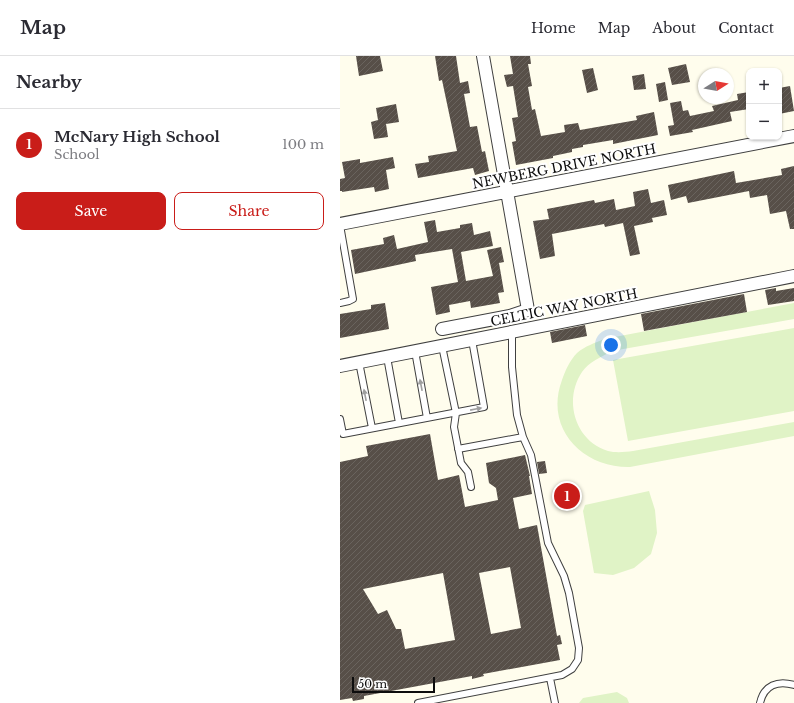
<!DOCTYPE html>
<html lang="en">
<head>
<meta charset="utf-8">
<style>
	body { margin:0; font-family:"Libre Baskerville",serif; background:#f2f2f3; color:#2b2b33 }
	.controls { position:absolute; right:12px; top:12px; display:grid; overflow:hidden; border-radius:8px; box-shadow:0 1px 3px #0004 }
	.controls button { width:36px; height:36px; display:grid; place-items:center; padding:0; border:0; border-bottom:1px solid #e1e1e2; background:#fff; color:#2b2b33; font:20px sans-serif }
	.compass { position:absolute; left:358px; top:12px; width:36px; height:36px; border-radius:50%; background:#fff; box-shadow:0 1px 3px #0004; rotate:79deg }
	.scale { position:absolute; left:12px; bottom:10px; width:83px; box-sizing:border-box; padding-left:4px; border:2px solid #0d0d0d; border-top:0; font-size:11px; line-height:14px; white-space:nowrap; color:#0d0d0d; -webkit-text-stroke:3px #fff; paint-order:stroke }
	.you { position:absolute; left:271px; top:289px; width:14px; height:14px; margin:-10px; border:3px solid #fff; border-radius:50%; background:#1a73e8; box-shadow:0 0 0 6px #1a73e833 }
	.badge { display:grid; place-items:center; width:26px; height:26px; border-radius:50%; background:#c91d19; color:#fff; font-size:13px; font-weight:700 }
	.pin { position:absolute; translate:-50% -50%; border:2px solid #fff; box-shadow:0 1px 4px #0006 }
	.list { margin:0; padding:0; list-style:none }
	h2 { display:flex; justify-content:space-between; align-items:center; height:52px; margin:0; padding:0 16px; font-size:17px }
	h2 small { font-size:13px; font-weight:400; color:#7c7c81 }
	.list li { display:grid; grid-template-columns:26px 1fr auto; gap:12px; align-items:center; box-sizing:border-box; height:72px; padding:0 16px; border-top:1px solid #e1e1e2 }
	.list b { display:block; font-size:15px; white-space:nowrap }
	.list p { margin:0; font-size:13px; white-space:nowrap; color:#7c7c81 }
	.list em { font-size:13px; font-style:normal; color:#7c7c81 }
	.actions { display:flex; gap:8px; padding:12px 16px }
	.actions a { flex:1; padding:9px 0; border:1px solid #c91d19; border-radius:8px; text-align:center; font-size:14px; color:#c91d19 }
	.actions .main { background:#c91d19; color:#fff }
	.map { position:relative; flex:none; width:454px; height:647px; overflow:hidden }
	header { display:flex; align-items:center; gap:24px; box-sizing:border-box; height:56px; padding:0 20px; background:#fff; border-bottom:1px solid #e1e1e2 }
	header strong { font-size:19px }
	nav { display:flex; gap:22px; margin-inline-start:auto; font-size:14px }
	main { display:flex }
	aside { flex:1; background:#fff }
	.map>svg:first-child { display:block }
	.pitch { fill:#e0f3c6 }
	.building { fill:url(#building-hatch); fill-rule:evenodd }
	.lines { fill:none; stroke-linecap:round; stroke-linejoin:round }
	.lane-casing { stroke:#404040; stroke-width:8 }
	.street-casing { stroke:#404040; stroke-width:14 }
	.lane { stroke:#fff; stroke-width:6 }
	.street { stroke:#fff; stroke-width:12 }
	.oneway { fill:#9e9e9e }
	.labels { text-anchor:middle; stroke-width:4; stroke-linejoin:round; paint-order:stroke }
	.street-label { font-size:13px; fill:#0d0d0d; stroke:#fff }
</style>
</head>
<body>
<header>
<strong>Map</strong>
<nav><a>Home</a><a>Map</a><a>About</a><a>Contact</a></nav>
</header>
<main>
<aside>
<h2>Nearby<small></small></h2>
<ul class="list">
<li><span class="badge">1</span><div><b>McNary High School</b><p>School</p></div><em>100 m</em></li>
</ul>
<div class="actions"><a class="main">Save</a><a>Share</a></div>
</aside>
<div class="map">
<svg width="454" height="647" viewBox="0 0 454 647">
	<defs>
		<pattern id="building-hatch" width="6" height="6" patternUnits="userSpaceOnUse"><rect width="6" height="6" fill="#574f48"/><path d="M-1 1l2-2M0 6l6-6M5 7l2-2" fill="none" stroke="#6a645e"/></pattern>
	</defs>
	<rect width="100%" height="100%" fill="#fffded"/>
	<!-- pitch -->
	<path class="pitch" d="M454,247v16l-182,32c-11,6 -23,11 -30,21 -19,28 -7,69 26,79 8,2 17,1 25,0l161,-29v14l-164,31c-48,1 -86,-39 -68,-87 3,-9 8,-20 15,-27 8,-7 18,-10 27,-14z
		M454,272v83l-166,30 -15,-81z
		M309,435l6,19 2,23 -6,21 -17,14 -21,7 -19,-2 -11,-62 2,-6z
		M277,636l10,6 2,5h-50l4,-5z"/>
	<!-- building -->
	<path class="building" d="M16,0h24l3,15 -24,5z
		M95,0h21l4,27 8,-2 2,12 -6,1 6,33 7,-1 5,26 3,-1 4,20 -14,4 -2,-7 -55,10 -3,-14 14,-2 -1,-6 29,-5 -15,-71 -3,1z
		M170,0h20l1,8h-3l4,22 -4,1 4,23 3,-1 6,27 24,-4 -1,-7 14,-2 2,7 57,-10 -1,-4 18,-4 4,23 -45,9v-4l-30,5v2l-11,2v3l-19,4v2l-37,7 -4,-23 4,-1 -4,-23 6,-1 -5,-31 -6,1 -3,-12 9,-1z
		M346,8l4,18 -18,3 -4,-17z
		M253,12l5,22 -11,3 -5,-23z
		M304,18l2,15 -12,1 -2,-14z
		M325,26l3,18 -9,2 -3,-18z
		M450,30l4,25 -15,3v-26z
		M409,36v17l-19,3 2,9 -40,9 1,2 -23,4 -2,-10 6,-1 -4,-22 11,-2 2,10 5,-1 2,6 24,-5 -2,-5 26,-6 -1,-6z
		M56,48l3,18 -13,2 2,13 -14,2 -3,-17 7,-2 -2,-12z
		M53,101l2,11 -9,2 3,19 -14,3 -1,-5 -32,5v-1h-2v-12l5,-1 -3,-16 18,-3v4z
		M454,110v63h-4l-4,-18 -16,3 -3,-19 -17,3 -1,-7 -61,12 -2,-7 -15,4 -3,-15 66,-14 2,12 46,-8 -1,-6z
		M308,133l3,14 13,-3 3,15 -15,3 1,4 -19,4 6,28 -10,2 -7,-33 -18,4 -1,-3 -52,10 3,22 -15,3 -7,-38 16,-2 -2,-10 47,-9 1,3 19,-4 2,11 19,-4 -2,-14z
		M95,164l2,12 23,-4v-3l12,-2 2,12 16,-4 3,15 -32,6 5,29 27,-5 -6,-26 14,-3 3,15 -5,1 5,29 -6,1 2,10 -29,5 -1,-7 -21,4 1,7 -14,3 -5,-28 27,-5 -6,-33 -37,6 1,6 -61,13 -4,-24 33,-6 -1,-6 11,-3 3,14 31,-7 -4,-20z
		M436,232v3l18,-3v13l-26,4 -3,-15z
		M404,238l3,18 -103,19 -3,-17z
		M45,247l4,26 -49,9v-24l31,-5v-4z
		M245,269l2,11 -35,7 -2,-11z
		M90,378l8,46 21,-5 6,32 33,-7 -2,-12 -7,-5 -3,-20 39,-8 5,21h-1l3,18 -19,4 6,31 18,-4 20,111 3,-1 2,9 -5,1 3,15 -77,14 1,2 -12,3v-3l-108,20v3l-11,2 -1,-3 -12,2v-238l28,-6 -2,-10zM170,511l11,61 -30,6 -12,-61zM103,517l12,67 -50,9 -4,-20h-5l-9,-19 -9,4 -15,-25z
		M205,405l2,12 -8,1 -2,-12z"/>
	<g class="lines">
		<!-- lane casing -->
		<g class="lane-casing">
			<path id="lane" d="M0,169l13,74 -4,2 -9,2
				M102,290l14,67 -2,14 7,36 7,9 3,15
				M75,295l12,67
				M47,301l12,66
				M19,306l13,66
				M0,363l3,15 141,-27 -12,-67
				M118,393l65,-12
				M210,622l5,25
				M78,647l144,-28 10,-6 6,-9 1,-12 -10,-55 -5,-17 -16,-33 -17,-88 -8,-18 -6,-22 -5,-48v-35
				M420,647c4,-18 18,-23 34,-18"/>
		</g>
		<!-- street casing -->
		<g class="street-casing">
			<path id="street" d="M0,168l454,-88
				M102,273l68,-13 18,-6 -45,-254
				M0,310l454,-90"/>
		</g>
		<!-- lane -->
		<use href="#lane" class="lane"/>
		<!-- street -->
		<use href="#street" class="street"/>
	</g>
	<!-- one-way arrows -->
	<defs><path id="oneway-solid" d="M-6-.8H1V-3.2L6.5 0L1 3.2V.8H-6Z"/></defs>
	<g class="oneway">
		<use href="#oneway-solid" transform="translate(81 329) rotate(-101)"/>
		<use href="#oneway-solid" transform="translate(25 339) rotate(-101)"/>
		<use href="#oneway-solid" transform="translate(136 353) rotate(-11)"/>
	</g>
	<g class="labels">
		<!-- street labels -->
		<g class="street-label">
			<text transform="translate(224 110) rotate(-11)" y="5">NEWBERG DRIVE NORTH</text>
			<text transform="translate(224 251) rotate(-11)" y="5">CELTIC WAY NORTH</text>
		</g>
	</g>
</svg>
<div class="controls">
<button>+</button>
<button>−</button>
</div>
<svg class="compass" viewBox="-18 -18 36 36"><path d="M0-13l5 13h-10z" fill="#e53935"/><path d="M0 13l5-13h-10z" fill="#7c7c81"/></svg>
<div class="scale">50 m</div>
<div class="you"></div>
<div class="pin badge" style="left:227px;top:440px">1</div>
</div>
</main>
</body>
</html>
